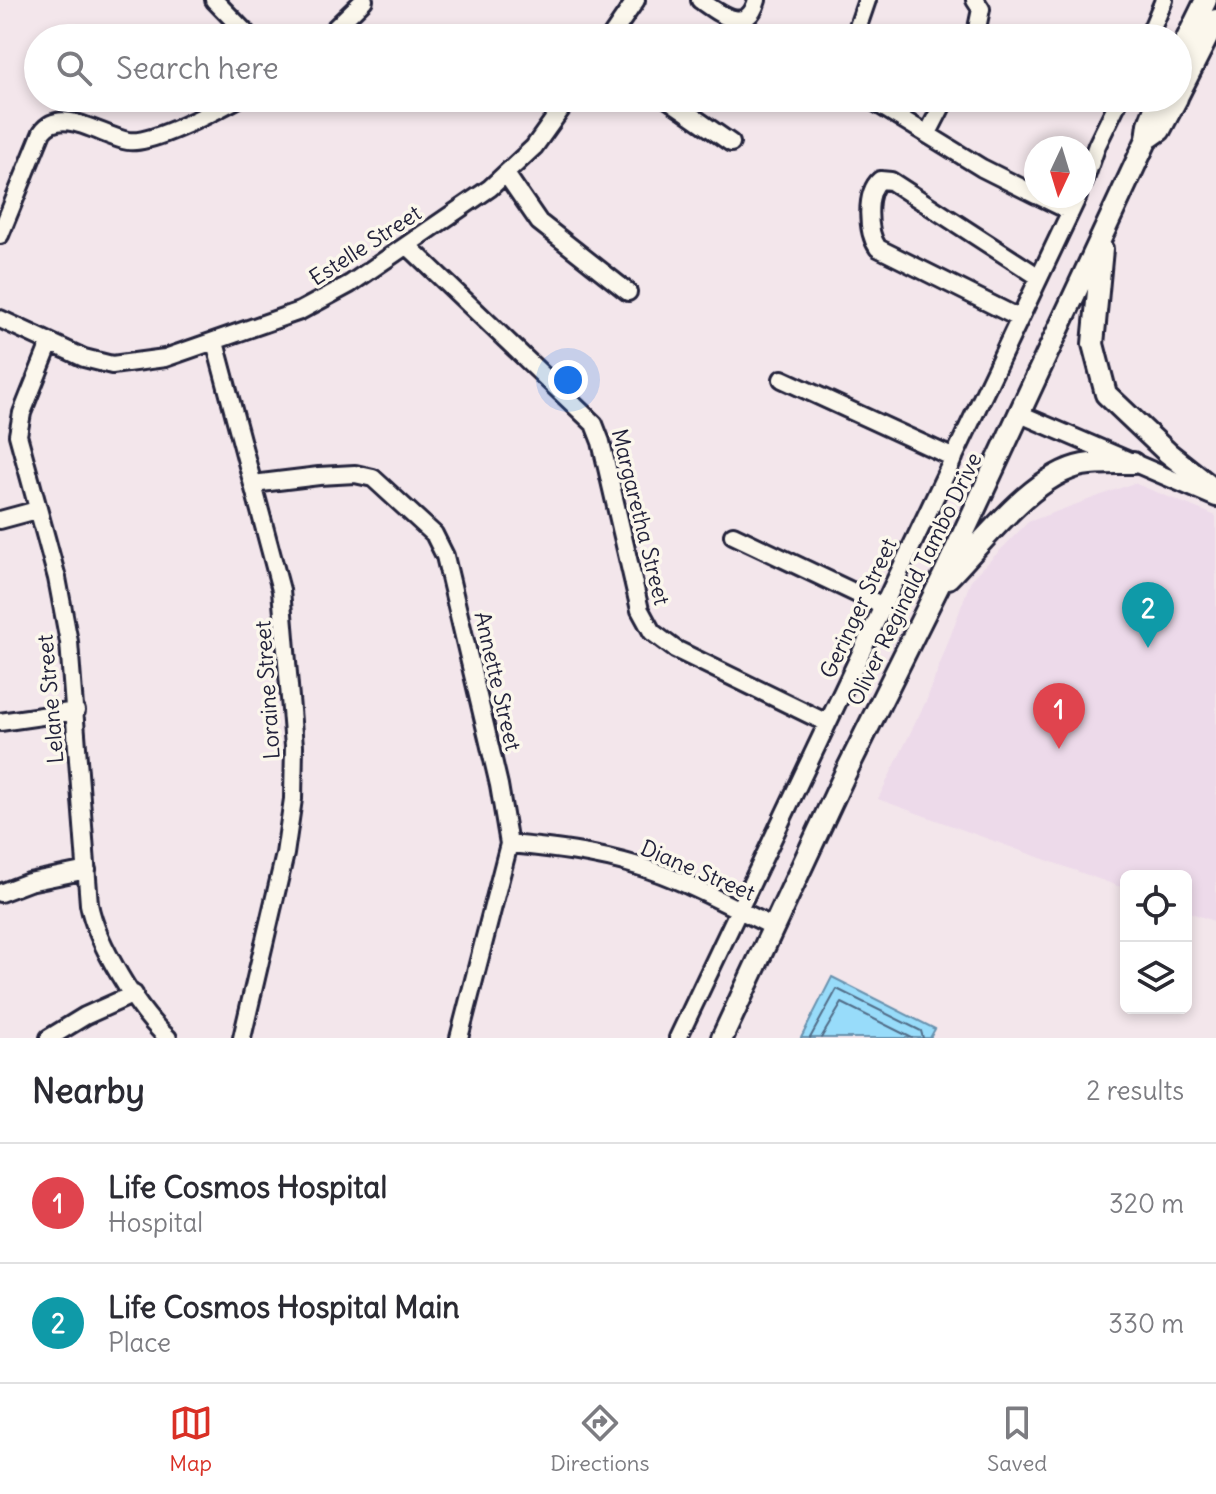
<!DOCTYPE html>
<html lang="en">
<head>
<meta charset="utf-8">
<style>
	body { margin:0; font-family:Delius,sans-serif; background:#f7f7f7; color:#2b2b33 }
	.controls { position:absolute; right:24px; bottom:24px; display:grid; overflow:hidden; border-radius:12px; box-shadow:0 4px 12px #0003 }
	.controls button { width:72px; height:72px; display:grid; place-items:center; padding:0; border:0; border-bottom:2px solid #e1e1e2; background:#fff; color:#2b2b33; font:40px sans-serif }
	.compass { position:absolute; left:1024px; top:136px; width:72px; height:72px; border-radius:50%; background:#fff; box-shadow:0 4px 12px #0003; rotate:184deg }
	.you { position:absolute; left:568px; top:380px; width:28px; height:28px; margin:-20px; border:6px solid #fff; border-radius:50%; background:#1a73e8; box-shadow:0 0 0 12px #1a73e833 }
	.badge { display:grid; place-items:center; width:52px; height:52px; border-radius:50%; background:#d93025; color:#fff; font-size:26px; font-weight:700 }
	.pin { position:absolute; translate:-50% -66px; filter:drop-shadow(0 2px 4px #0008) }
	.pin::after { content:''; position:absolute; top:42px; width:28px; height:24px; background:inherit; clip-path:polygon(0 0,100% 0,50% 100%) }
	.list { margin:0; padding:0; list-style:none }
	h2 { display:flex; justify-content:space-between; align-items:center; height:104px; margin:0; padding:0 32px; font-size:34px }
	h2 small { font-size:26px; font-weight:400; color:#7c7c81 }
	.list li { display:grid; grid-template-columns:52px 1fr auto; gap:24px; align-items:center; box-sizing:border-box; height:120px; padding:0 32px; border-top:2px solid #e1e1e2 }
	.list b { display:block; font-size:30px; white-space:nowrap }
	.list p { margin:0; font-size:26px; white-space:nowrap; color:#7c7c81 }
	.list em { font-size:26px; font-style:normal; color:#7c7c81 }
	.icon { flex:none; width:44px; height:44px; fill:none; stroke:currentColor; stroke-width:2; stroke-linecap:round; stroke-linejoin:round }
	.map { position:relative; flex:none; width:1216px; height:1038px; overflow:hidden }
	.search { position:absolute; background:#fff; box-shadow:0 4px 12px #0003; left:24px; right:24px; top:24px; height:88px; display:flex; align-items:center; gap:20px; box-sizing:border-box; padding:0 28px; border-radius:44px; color:#7c7c81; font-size:30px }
	.sheet { height:344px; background:#fff }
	nav { display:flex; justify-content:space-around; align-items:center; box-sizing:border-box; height:112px; border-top:2px solid #e1e1e2; background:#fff; font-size:22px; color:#7c7c81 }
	nav a { display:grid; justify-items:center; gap:4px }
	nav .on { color:#d93025 }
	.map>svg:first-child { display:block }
	.built { fill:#eddaea }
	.water { fill:#98dcfa; stroke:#6992ae; stroke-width:2 }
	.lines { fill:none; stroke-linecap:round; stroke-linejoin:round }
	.shore { stroke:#516c87; stroke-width:2 }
	.minor-casing { stroke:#22223b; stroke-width:22 }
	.major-casing { stroke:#22223b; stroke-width:26 }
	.minor { stroke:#fbf7ec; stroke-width:16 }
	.major { stroke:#fbf7ec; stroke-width:20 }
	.labels { text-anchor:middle; stroke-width:7; stroke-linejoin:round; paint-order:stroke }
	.street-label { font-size:22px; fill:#22223b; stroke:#fbf7ec }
</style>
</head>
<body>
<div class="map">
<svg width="1216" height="1038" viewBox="0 0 1216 1038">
	<rect width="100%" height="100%" fill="#f3e6eb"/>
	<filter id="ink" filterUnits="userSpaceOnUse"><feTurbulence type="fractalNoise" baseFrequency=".0125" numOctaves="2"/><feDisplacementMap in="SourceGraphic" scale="16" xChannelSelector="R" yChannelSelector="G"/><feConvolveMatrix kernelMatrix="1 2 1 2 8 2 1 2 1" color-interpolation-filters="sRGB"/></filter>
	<g filter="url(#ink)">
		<!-- built -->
		<path class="built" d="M1134,483l82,33v406l-30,-11v-35h-60v13l-248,-90 49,-100 44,-119 57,-58z"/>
		<!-- water -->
		<path class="water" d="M832,977l103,52 -5,9h-129z"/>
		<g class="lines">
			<!-- shore -->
			<path class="shore" d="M810,1038l27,-49 84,42 2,7
				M821,1038l21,-35 70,35"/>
			<!-- minor casing -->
			<g class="minor-casing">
				<path id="minor" d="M214,0l37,38
					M700,0c20,14 47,36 57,0
					M325,38l39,-38
					M610,38l26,-38
					M854,38l13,-38
					M975,38l6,-29 -6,-9
					M1148,38l16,-38
					M666,98l65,45
					M868,98l114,70 54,27
					M928,133l18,-35
					M506,174l33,48 89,70
					M1084,182l13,-37 23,-47
					M1039,196l31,15
					M0,235l42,-103c19,-27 61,5 86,9 23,4 89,-31 111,-43
					M407,245l187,179 7,18 39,168 12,22 23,17 152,74
					M1019,318l-141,-70c-11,-16 -13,-55 2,-68l11,1 148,96
					M0,319l84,39 28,7 53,-7 135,-47 50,-27 140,-96 44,-41 35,-49
					M215,342l66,248 13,156 -1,53 -8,55 -43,184
					M50,343l-28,70 -4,22 39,143 12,64 20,262c7,38 49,108 79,134
					M782,379l172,79
					M1020,414l196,84
					M253,484l66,-8 36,-2 18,4 61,56 11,22 54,229 10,59 -50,194
					M0,520l37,-10
					M733,535l150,71
					M0,722l76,-11
					M509,844c43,4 87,9 129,22 47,14 91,40 136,61
					M0,893l29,-11 58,-12
					M49,1038l36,-22 49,-22
					M678,1038l400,-842"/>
			</g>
			<!-- major casing -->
			<g class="major-casing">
				<path id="major" d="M1178,57l28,-57
					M1178,95l38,-75
					M1150,137l10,-7 17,-32
					M1102,249l-9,95 13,50 62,59 48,38
					M948,578c35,-36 86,-104 135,-113 16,-3 34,-2 50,-2
					M722,1038l122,-262 100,-201 203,-436 2,-15 10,-26"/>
			</g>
			<!-- minor -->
			<use href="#minor" class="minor"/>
			<!-- major -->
			<use href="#major" class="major"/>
		</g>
	</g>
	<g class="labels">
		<!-- street labels -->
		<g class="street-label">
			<text transform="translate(365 245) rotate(-33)" y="8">Estelle Street</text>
			<text transform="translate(641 517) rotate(76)" y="8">Margaretha Street</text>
			<text transform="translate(914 579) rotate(-64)" y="8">Oliver Reginald Tambo Drive</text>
			<text transform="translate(858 608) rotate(-65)" y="8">Geringer Street</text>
			<text transform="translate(498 681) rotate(77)" y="8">Annette Street</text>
			<text transform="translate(267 690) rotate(-94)" y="8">Loraine Street</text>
			<text transform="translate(50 699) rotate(-95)" y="8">Lelane Street</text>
			<text transform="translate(698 870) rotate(23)" y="8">Diane Street</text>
		</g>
	</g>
</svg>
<div class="controls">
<button><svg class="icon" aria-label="locate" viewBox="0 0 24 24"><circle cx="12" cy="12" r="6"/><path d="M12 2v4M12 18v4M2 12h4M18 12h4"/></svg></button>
<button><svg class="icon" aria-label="layers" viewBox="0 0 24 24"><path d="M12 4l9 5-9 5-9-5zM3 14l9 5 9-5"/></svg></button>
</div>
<svg class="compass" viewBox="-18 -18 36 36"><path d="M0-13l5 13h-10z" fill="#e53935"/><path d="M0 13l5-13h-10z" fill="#7c7c81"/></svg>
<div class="you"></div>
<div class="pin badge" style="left:1059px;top:749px;background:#e0444e">1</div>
<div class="pin badge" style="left:1148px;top:648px;background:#0f9aa8">2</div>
<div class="search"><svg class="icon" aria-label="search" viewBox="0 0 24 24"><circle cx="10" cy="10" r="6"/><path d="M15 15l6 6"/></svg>Search here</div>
</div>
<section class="sheet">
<h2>Nearby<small>2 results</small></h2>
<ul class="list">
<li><span class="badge" style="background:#e0444e">1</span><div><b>Life Cosmos Hospital</b><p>Hospital</p></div><em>320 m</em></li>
<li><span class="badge" style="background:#0f9aa8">2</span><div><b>Life Cosmos Hospital Main</b><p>Place</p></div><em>330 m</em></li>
</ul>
</section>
<nav>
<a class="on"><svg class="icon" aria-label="map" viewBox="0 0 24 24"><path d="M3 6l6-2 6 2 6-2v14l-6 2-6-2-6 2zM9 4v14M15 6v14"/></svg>Map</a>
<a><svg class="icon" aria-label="directions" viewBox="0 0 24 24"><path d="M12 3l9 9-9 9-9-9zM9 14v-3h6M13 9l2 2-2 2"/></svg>Directions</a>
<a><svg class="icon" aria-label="saved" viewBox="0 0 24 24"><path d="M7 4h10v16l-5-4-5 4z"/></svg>Saved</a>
</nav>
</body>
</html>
